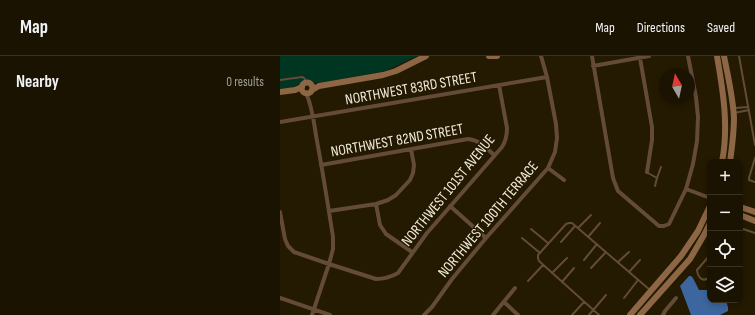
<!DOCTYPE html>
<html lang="en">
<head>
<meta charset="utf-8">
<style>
	body { margin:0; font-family:"Sofia Sans Condensed",sans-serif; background:#241c0b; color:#f1f3f6 }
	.controls { position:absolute; right:12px; bottom:12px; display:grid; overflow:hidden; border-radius:8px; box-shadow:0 2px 6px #0003 }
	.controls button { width:36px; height:36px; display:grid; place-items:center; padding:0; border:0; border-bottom:1px solid #393223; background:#1b1301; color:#f1f3f6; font:20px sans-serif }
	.compass { position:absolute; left:379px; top:12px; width:36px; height:36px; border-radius:50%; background:#1b1301; box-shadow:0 2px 6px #0003; rotate:351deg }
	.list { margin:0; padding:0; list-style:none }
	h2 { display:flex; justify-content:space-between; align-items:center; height:52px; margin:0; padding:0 16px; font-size:17px }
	h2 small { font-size:13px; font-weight:400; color:#a09e99 }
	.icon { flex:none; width:22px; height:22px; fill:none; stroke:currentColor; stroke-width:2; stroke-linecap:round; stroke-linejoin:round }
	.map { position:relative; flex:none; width:475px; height:259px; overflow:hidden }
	header { display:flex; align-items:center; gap:24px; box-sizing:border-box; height:56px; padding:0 20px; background:#1b1301; border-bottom:1px solid #393223 }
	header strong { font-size:19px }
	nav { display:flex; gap:22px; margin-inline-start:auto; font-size:14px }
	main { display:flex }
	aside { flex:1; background:#1b1301 }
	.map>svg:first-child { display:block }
	.green { fill:#003522 }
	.water { fill:#3c669d }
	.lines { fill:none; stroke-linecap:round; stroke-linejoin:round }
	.lane { stroke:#634b37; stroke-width:2 }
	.street { stroke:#634b37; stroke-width:4 }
	.secondary { stroke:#8c6645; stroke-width:6 }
	.labels { text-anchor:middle; stroke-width:3; stroke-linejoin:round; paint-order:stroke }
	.street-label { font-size:15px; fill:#f1ebdb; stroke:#241901 }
</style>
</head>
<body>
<header>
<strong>Map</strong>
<nav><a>Map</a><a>Directions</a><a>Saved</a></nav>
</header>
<main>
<aside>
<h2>Nearby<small>0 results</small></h2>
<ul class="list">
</ul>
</aside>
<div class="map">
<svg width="475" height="259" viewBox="0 0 475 259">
	<rect width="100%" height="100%" fill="#241901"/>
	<!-- green -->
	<path class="green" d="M0,0h137l-32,15 -62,11 -7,1 -8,-3 -5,2 -6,3 -7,3 -10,1z"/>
	<!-- water -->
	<path class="water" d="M409,220h2l2,2 6,12h11v10l16,1 2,6v4l-8,4h-29l-11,-29z"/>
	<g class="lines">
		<!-- lane -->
		<path class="lane" d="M459,0l16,89
			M0,24l22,-3 2,1 3,4
			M455,52l13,-1
			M454,57l15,-3
			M475,102l-6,20v2l6,2
			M368,117l9,5 4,-11
			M375,130l2,-8
			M298,172l13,-13
			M460,172l15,5
			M251,173l17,14
			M308,181l12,-14
			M242,182l18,15
			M281,186l14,-16
			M430,199l-13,15c1,9 7,13 13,6
			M304,204l13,-16
			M338,206l11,-10
			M311,212l15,-16
			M349,216l11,-12
			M272,217l15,-15
			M248,225l15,-16
			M282,226l12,-14
			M344,242l14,-18
			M292,259l12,-13
			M309,259l17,-20
			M319,259l-60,-54 -1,-3v-3l28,-31 3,-1h3l78,67"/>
		<!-- street -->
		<path class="street" d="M312,0l21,122 5,13 41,35h5l5,-2 17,-35 7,-25 4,-23 1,-24 -2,-20 -8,-41
			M360,2l12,69v13l-5,32
			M313,10l56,-10
			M26,37c7,15 8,32 11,48 6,32 11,64 16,96v12l-4,15 -17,51
			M0,66l267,-45
			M41,109l147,-26c12,1 18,9 26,16
			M268,112l16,12
			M406,133l24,9
			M96,148l4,21 6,9 26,18
			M170,150l36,32
			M49,155l47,-7 12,-4 8,-5 14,-15 3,-7 1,-8 -3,-16
			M0,156l5,27 3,7 6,6 35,12 47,15c8,0 15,-2 22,-6l29,-40 75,-86c4,-6 5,-12 5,-19l-8,-43
			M0,242l50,17
			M224,246l14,13
			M144,259l8,-8 20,-28 34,-41 62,-70 7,-16 2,-14 -1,-14 -9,-47 -6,-21
			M213,259l22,-27
			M383,259l2,-4 11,-13"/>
		<!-- secondary -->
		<path class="secondary" d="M209,0h8
			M437,0c6,35 12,70 5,106
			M444,0c4,21 9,41 10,62 0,15 -2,29 -4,44
			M21.5 32a5.5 5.5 0 1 1 11 0a5.5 5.5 0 1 1-11 0Z
			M32,34l7,-4 64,-11 13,-4 30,-15
			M0,36l15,-2 7,-3
			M460,151l15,5
			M460,159l15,6
			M350,259l51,-59 17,-25 12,-25
			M360,259l50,-56 14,-24 6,-12"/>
	</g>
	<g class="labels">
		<!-- street labels -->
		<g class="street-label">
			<text transform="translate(131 32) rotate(-10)" y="5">NORTHWEST 83RD STREET</text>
			<text transform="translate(117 84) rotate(-10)" y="5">NORTHWEST 82ND STREET</text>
			<text transform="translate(168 134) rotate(-51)" y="5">NORTHWEST 101ST AVENUE</text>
			<text transform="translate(208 163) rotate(-50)" y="5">NORTHWEST 100TH TERRACE</text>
		</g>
	</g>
</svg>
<div class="controls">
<button>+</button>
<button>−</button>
<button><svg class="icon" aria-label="locate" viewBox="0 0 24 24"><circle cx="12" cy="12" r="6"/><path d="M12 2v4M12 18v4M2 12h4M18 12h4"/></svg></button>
<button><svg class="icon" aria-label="layers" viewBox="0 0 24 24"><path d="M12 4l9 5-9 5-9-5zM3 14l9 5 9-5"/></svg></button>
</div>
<svg class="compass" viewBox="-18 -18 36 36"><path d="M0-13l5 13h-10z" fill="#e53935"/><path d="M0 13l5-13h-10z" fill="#a09e99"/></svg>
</div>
</main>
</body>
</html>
